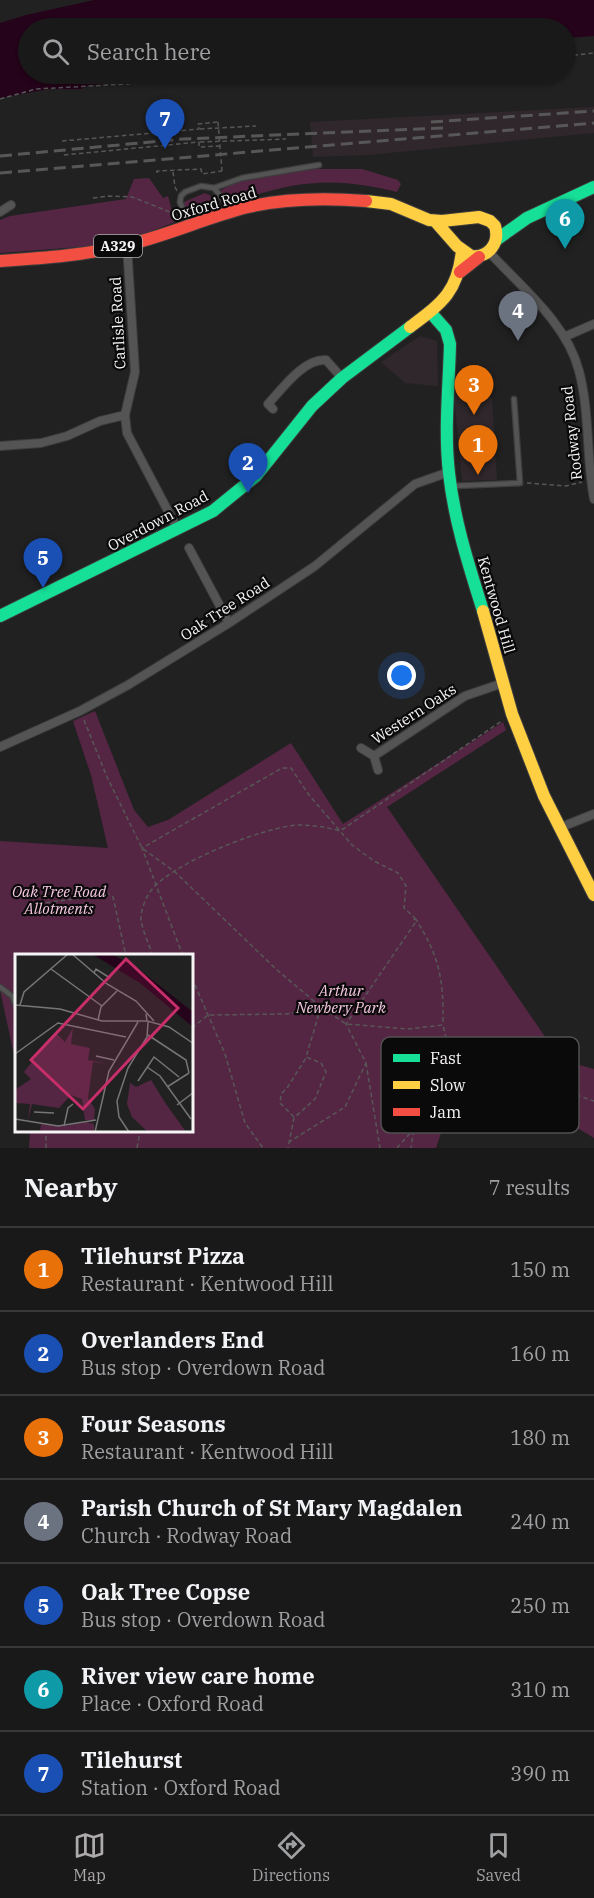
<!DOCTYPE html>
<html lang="en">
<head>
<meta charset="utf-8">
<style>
	body { margin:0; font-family:"IBM Plex Serif",serif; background:#272627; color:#f1f3f6 }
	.you { position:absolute; left:402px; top:676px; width:21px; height:21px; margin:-15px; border:4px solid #fff; border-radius:50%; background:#1a73e8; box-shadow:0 0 0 9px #1a73e833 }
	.badge { display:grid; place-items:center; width:39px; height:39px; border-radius:50%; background:#acaaab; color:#fff; font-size:20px; font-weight:700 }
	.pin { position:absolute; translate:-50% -50px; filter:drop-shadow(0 2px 3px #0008) }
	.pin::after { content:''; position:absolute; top:32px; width:21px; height:18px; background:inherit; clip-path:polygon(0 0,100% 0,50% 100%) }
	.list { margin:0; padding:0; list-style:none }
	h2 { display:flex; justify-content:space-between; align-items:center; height:78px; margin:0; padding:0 24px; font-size:26px }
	h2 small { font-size:20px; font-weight:400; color:#9fa0a2 }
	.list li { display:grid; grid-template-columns:39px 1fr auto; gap:18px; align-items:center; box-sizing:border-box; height:84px; padding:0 24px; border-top:2px solid #383839 }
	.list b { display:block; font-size:22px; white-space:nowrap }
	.list p { margin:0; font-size:20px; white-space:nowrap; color:#9fa0a2 }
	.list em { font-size:20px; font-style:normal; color:#9fa0a2 }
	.icon { flex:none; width:33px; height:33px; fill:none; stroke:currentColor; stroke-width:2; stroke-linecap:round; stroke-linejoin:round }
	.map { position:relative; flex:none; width:594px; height:1148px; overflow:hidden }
	.search { position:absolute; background:#1a191a; box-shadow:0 2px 4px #0004; left:18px; right:18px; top:18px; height:66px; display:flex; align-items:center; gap:15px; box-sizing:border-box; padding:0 21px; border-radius:33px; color:#9fa0a2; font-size:22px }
	.sheet { height:666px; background:#1a191a }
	nav { display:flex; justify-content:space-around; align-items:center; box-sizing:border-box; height:84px; border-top:2px solid #383839; background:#1a191a; font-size:16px; color:#9fa0a2 }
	nav a { display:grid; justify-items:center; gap:3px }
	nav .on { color:#acaaab }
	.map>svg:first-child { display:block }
	.built { fill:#2f272b }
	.green { fill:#552643 }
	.water { fill:#25031a }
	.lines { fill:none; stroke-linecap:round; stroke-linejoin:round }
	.lane-casing { stroke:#3e3d3d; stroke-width:7 }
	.street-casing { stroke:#3e3d3d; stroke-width:10 }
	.fast-casing { stroke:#3e3d3d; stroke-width:14 }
	.slow-casing { stroke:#3e3d3d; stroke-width:14 }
	.jam-casing { stroke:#3e3d3d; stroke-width:14 }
	.path { stroke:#585758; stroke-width:1.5; stroke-dasharray:4.5 3; stroke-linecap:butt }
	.lane { stroke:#555454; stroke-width:4.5 }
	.street { stroke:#555454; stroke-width:8 }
	.fast { stroke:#16e098; stroke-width:12 }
	.slow { stroke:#ffcf43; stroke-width:12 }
	.jam { stroke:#f24e42; stroke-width:12 }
	.rail { stroke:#585758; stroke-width:3; stroke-dasharray:12 6; stroke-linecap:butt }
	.path-bridge { stroke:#585758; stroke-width:1.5; stroke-dasharray:4.5 3; stroke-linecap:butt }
	.labels { text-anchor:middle; stroke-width:4.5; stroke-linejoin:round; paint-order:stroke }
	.shield { fill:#0b0a0b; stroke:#b0aeaf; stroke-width:1.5 }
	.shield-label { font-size:14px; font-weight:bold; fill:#f6f4f5 }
	.street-label { font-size:15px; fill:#f6f4f5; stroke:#0b0a0b }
	.park-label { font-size:15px; font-style:italic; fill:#f7c8e1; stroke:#0b0a0b }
	.inset-road { fill:none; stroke:#777576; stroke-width:1.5 }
	.view { fill:#c72e6a; fill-opacity:0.15; stroke:#c72e6a; stroke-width:3 }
	.inset-edge { fill:none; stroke:#f6f4f5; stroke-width:3 }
	.key { fill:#0b0a0b; stroke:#525051; stroke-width:1.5 }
	.key-label { font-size:16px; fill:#f6f4f5 }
</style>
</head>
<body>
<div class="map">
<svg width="594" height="1148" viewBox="0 0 594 1148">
	<rect width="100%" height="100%" fill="#222122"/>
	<!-- built -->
	<path class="built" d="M594,107v26l-226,22 -55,2 -3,-35z
		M420,336l17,5 1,45 -33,-3 -24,-21z
		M452,374l40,24 5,82 -35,1z"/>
	<!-- green -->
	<path class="green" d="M312,169h50l36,11 3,4 -4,8c-25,-6 -53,-11 -79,-9 -30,1 -60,11 -88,20l-7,-7 -2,-6 18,-9z
		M149,178l14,20 5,-2 7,26 -57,22 -118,9v-33l10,-4 116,-17 8,-20z
		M205,193l10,5 7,9c-12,6 -23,10 -37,5l-1,-10z
		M95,711l39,99 14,17 20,-7 123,-77 52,81 160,-102 3,8 -119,77 174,253 33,9v69l-69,-42 -29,3 -38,17 -16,14 -6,18h-407l1,-16h162v-176h-176v108l-16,-74v-149l108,7 -17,-73 -18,-54z"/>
	<!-- water -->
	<path class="water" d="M94,0h500v36l-28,2v-10h-538v46h139l-58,10 -20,1 -8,4h-32l-49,9v-75l26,-8z"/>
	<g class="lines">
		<!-- lane casing -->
		<g class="lane-casing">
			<path id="lane" d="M214,188l17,21
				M188,224l-8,-22 1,-6 4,-4 16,-6 13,2 28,-10 77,-13
				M453,486l67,-3 -6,-84
				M0,987l12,9 4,9"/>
		</g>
		<!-- street casing -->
		<g class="street-casing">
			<path id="street" d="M0,212l11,-7
				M127,245l8,127 -10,43 2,18 51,97
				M489,252c32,35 78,71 90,119 11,41 7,86 15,128
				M564,337l30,-13
				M273,409l-5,-5c14,-15 36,-46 58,-44l16,18
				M0,446l41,-3 26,-7 33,-15 25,-6
				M189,548l40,75
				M0,747l80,-36 48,-26 101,-62 86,-57 100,-82 34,-12
				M361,748l13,8 4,14
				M374,756l91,-60 38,-13
				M559,828l35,-14"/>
		</g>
		<!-- fast casing -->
		<g class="fast-casing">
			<path id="fast" d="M496,240l31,-22 67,-31
				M431,313l15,17 4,14c-1,43 -6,86 -1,129 5,47 20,93 34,138
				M0,616l213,-105 43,-35 56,-70 30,-28 68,-51"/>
		</g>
		<!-- slow casing -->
		<g class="slow-casing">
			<path id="slow" d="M366,201l25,3 38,16 13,1 37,-4 11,4 5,5c5,17 -6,32 -24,30l-14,-10 -22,-25
				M410,327c32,-24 48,-35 52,-77
				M483,611l29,103 32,82 50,99"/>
		</g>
		<!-- jam casing -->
		<g class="jam-casing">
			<path id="jam" d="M0,261c44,-3 88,-6 131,-17 40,-10 77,-27 117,-37 39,-9 79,-9 118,-6
				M460,272l19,-15"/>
		</g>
		<!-- path -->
		<path class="path" d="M566,56l28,-3
			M261,74l17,4 17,-4
			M0,99l36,-10 163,-9 32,-6
			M200,129l56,-3
			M62,141l137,-12 -1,-5 20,-2
			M200,142l86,-3
			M64,155l135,-13v5l21,-1
			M173,172l2,15 2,4
			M157,173v-2l44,-2 1,5 20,-3
			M93,198l16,-2 23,1 43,17
			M527,483l39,3 16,-4
			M84,720l23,57 35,71 33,24 102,98 44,37 25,17 62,5 35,-4 4,18 -5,42 -28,44 -3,19
			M31,905l77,-11 5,3 13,59
			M415,918c24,37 29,62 28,106
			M153,956c-3,-9 -13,-31 -12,-39 0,-6 4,-17 7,-22 16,-30 118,-69 151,-70 14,0 27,2 41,6l163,-111
			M183,956l-41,-108 140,-80h9l18,27 43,50 22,16 24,12 8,13 -2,22 10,9 1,6 -69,101 20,39 -21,44 -56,35
			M192,978l33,76 20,69 18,25
			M192,1028l16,-13 79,-1 34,-7 -15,50 15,6 5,9 -11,27 -21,19 -6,30
			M449,1044l54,21
			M366,1063l14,85
			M443,1085l61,-19 42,13 16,11 32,11
			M539,1102l7,-23 28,-8
			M294,1117l-14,-14 1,-9 6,-6 19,-30
			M46,1148v-16
			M137,1148l3,-16
			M397,1148l15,-17"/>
		<!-- lane -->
		<use href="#lane" class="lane"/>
		<!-- street -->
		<use href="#street" class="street"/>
		<!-- fast -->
		<use href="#fast" class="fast"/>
		<!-- slow -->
		<use href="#slow" class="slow"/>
		<!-- jam -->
		<use href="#jam" class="jam"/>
		<!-- rail -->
		<path class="rail" d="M431,122l163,-11
			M0,156l183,-17 260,-11
			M0,173l594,-50"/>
		<!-- path-bridge -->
		<path class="path-bridge" d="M218,122l4,49"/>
	</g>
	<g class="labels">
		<!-- shield labels -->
		<rect class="shield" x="94" y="235" width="48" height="22" rx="4.5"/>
		<g class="shield-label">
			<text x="118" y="251">A329</text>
		</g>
		<!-- street labels -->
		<g class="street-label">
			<text transform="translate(214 204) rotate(-16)" y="5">Oxford Road</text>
			<text transform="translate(118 323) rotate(-93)" y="5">Carlisle Road</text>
			<text transform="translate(572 433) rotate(-96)" y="5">Rodway Road</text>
			<text transform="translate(158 521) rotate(-28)" y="5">Overdown Road</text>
			<text transform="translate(496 605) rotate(74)" y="5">Kentwood Hill</text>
			<text transform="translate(225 609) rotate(-33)" y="5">Oak Tree Road</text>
			<text transform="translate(414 714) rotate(-33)" y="5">Western Oaks</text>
		</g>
		<!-- park labels -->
		<g class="park-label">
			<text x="59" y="897">Oak Tree Road<tspan x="59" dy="17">Allotments</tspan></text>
			<text x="341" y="996">Arthur<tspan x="341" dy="17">Newbery Park</tspan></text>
		</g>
	</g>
	<!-- overview -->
	<g transform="translate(15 954)">
		<rect width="178" height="178" fill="#222122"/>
		<path d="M58,74l-2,16 19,4 -2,12 22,4 -17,-2 -5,36 7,11 -1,11h-9l-3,-21 -11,-4 -12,13 -27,-4 -4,16 2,-16 -15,-1v-13l16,-11 -7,-7 21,-27 11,-12 9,9zM136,126l15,24 20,28h-38l-16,-15 -5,-13 3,-21 6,4zM72,168l7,2v8h-54l1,-8 23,2z" fill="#552643"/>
		<path d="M77,0h19l25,13 57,45v15l-53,-44z" fill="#25031a"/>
		<path class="inset-road" d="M57,0l35,30 29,17 18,20M36,15l51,37M79,19l2,-4 14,9M0,51l45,4 42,12h45M5,51l4,-13 44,-38M131,60l1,7 22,6 25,17M83,66l3,-13 16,-16M133,81l38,25 3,13M0,100l43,-31 68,14M81,102l18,4M132,113l13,9 31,43M123,127l16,-24 25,20M152,133l22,-14M162,151l17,-13M19,158l20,1M0,165l43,7 38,-6M49,172l4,-18 5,-4M80,178l14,-61 29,-49M114,178l-10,-15 -2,-16 11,-33 19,-31 1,-15"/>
		<path class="view" d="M111,5l52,49 -95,101 -52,-49z"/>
		<rect width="178" height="178" class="inset-edge"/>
	</g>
	<!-- legend -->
	<rect x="381" y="1037" width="198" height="96" rx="9" class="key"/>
	<rect x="393" y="1054" width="27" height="8" fill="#16e098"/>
	<rect x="393" y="1081" width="27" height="8" fill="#ffcf43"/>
	<rect x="393" y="1108" width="27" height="8" fill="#f24e42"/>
	<g class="key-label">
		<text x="430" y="1064">Fast</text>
		<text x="430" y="1091">Slow</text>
		<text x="430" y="1118">Jam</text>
	</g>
</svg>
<div class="you"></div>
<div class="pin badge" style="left:478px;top:475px;background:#e8710a">1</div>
<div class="pin badge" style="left:248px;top:493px;background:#1a4fb4">2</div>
<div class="pin badge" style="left:474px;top:415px;background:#e8710a">3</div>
<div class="pin badge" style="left:518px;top:341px;background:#6b7280">4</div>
<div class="pin badge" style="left:43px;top:588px;background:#1a4fb4">5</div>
<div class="pin badge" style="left:565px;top:249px;background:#0f9aa8">6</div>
<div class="pin badge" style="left:165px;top:149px;background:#1a4fb4">7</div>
<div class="search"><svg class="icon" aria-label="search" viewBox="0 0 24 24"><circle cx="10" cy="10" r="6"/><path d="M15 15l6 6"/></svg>Search here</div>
</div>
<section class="sheet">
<h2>Nearby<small>7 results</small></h2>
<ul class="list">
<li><span class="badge" style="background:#e8710a">1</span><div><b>Tilehurst Pizza</b><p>Restaurant · Kentwood Hill</p></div><em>150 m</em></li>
<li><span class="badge" style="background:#1a4fb4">2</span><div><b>Overlanders End</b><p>Bus stop · Overdown Road</p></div><em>160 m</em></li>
<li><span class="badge" style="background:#e8710a">3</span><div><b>Four Seasons</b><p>Restaurant · Kentwood Hill</p></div><em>180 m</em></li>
<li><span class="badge" style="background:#6b7280">4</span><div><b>Parish Church of St Mary Magdalen</b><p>Church · Rodway Road</p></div><em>240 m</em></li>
<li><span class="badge" style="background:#1a4fb4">5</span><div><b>Oak Tree Copse</b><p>Bus stop · Overdown Road</p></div><em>250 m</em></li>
<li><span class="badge" style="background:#0f9aa8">6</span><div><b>River view care home</b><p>Place · Oxford Road</p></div><em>310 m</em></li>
<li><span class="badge" style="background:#1a4fb4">7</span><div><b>Tilehurst</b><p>Station · Oxford Road</p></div><em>390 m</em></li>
</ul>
</section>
<nav>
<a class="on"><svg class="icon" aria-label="map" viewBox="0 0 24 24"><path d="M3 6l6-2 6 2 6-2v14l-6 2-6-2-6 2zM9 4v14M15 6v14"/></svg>Map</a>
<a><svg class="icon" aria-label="directions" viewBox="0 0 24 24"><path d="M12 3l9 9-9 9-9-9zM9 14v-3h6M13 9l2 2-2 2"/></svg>Directions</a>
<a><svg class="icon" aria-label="saved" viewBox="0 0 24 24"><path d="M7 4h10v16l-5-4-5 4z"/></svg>Saved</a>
</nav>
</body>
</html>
